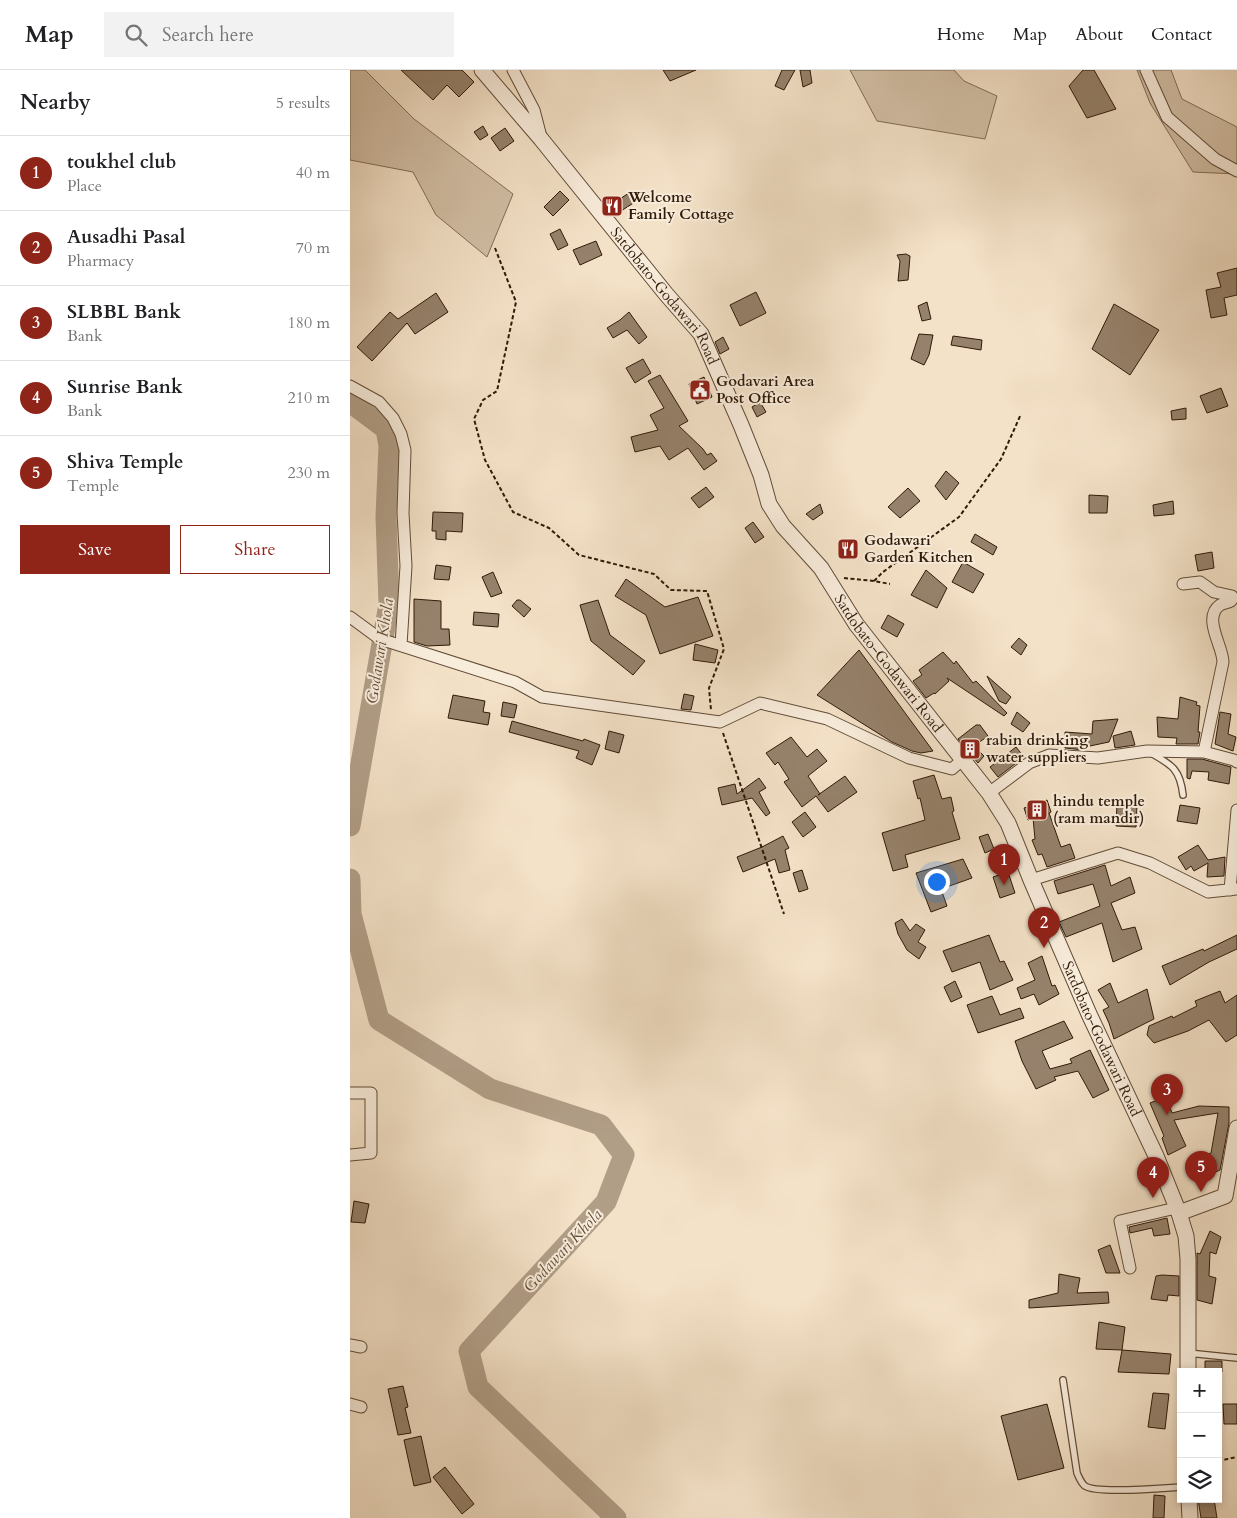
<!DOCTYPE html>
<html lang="en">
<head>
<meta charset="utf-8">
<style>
	body { margin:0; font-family:Cardo,serif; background:#f2f2f2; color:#202124 }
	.controls { position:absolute; right:15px; bottom:15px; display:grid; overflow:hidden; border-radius:0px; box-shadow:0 2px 8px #0003 }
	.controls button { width:45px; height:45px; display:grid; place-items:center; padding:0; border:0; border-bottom:1px solid #e0e0e0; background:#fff; color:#202124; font:25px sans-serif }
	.you { position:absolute; left:586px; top:811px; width:18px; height:18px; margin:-12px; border:4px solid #fff; border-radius:50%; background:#1a73e8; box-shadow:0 0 0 8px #1a73e833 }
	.badge { display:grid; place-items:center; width:32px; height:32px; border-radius:50%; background:#8f2418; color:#fff; font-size:16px; font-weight:700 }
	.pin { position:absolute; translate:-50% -41px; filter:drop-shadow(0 1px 2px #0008) }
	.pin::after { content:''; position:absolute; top:26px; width:18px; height:15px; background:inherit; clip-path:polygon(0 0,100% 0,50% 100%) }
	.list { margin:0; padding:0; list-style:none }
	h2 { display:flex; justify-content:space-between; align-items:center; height:65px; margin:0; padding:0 20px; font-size:21px }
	h2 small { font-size:16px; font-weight:400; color:#757577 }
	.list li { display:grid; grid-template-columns:32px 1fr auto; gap:15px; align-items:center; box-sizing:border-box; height:75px; padding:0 20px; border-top:1px solid #e0e0e0 }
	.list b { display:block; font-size:19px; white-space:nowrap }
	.list p { margin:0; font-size:16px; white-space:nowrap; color:#757577 }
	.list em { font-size:16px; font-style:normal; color:#757577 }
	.actions { display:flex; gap:10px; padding:15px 20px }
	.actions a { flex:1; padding:11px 0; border:1px solid #8f2418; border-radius:0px; text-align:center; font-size:18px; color:#8f2418 }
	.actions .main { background:#8f2418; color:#fff }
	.icon { flex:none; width:28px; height:28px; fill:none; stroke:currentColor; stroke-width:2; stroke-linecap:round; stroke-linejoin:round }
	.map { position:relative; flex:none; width:887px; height:1448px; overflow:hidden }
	header { display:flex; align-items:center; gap:30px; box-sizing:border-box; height:70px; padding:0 25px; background:#fff; border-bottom:1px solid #e0e0e0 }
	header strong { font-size:24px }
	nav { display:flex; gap:28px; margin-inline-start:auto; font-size:18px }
	.search { width:350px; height:45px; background:#f2f2f2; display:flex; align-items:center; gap:12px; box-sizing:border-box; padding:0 18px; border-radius:0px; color:#757577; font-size:19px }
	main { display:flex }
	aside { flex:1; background:#fff }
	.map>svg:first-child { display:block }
	.green { fill:#d3c0a7; stroke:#826d58 }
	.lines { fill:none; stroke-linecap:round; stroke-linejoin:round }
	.river { stroke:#b19e87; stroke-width:21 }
	.building { fill:#96826c; stroke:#301a08 }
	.service-casing { stroke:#614c38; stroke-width:8 }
	.minor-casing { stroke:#614c38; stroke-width:13 }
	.tertiary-casing { stroke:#614c38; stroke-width:17 }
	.path { stroke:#301a08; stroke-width:2; stroke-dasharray:4 2.5; stroke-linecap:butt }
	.service { stroke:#f8ecdb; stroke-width:5.5 }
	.minor { stroke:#f8ecdb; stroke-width:11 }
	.tertiary { stroke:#f8ecdb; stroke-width:15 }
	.labels { text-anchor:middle; stroke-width:4; stroke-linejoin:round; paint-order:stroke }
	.poi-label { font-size:15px; font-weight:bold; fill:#301a08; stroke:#f8ecdb; text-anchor:start }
	.street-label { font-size:15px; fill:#301a08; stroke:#f8ecdb }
	.water-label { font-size:16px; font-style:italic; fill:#644f3b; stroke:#f8ecdb }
</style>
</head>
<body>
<header>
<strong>Map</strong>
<div class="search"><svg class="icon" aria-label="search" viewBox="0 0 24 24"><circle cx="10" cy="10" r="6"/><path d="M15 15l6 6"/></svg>Search here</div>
<nav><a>Home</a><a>Map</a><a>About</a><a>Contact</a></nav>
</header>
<main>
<aside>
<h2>Nearby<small>5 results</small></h2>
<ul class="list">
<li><span class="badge">1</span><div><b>toukhel club</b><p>Place</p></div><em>40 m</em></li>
<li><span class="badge">2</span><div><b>Ausadhi Pasal</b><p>Pharmacy</p></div><em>70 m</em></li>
<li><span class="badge">3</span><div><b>SLBBL Bank</b><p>Bank</p></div><em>180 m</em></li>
<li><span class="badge">4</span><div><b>Sunrise Bank</b><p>Bank</p></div><em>210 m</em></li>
<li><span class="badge">5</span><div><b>Shiva Temple</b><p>Temple</p></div><em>230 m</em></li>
</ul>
<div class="actions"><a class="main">Save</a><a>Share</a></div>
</aside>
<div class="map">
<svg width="887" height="1448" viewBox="0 0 887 1448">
	<rect width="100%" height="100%" fill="#f4e2c8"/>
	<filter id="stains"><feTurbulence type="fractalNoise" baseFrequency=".004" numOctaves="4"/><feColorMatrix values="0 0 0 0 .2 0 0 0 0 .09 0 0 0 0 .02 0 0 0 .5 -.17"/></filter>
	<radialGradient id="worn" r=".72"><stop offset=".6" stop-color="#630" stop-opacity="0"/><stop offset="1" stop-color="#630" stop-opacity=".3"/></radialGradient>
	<!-- green -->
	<path class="green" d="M0,0h15l49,49 99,75 -26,63 -51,-42 -23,-43 -63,-12z
		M500,0h104l10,11 33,15 -12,43 -108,-18z
		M787,0h34l11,29 55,28v47l-44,-2 -43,-69z"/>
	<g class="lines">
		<!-- river -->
		<path class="river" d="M0,332l36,27 3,17 -3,71 3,87 -39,222
			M0,809l1,35 28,106 111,69 111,36 23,30 -18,47 -137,149 9,36 138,131"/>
	</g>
	<!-- building -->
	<path class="building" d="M51,0h61l12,12 -15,15 -12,-12 -14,15z
		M313,0h33l-26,11z
		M432,0h13l-11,20 -9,-4z
		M450,0h10l2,13 -9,4z
		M733,0h11l22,39 -29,9 -18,-32z
		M133,56l5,9 -8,5 -6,-8z
		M155,58l9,13 -14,10 -9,-13z
		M210,121l9,9 -16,16 -9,-9z
		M279,123l6,9 -14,9 -6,-9z
		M210,159l8,16 -10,5 -8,-16z
		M246,171l6,14 -22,10 -7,-15z
		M556,184l4,2 -2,24 -10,1 2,-20 -3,-6z
		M887,198v27l-13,3 3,17 -16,3 -5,-28 15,-3 -4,-14z
		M406,222l10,21 -26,13 -10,-21z
		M86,223l12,19 -33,22 -8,-11 -35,38 -15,-14 33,-35 8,7z
		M577,232l4,17 -9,2 -4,-15z
		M764,234l45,26 -29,45 -38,-26z
		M279,242l18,25 -8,7 -12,-14 -14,8 -6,-10 13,-8z
		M569,264l14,1 -4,20 -5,10 -13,-6z
		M603,266l29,4 -1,10 -30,-5z
		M373,267l6,12 -9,5 -5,-12z
		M293,289l8,14 -16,10 -9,-15z
		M310,305l28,46 -9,5 24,23 4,6 4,-2 6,8 -13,9 -16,-22 -19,12 -9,-14 -25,6 -4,-15 27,-7 -8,-15 14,-7 -16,-27z
		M354,307l8,20 -15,7 -8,-20z
		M871,318l7,18 -21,7 -7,-17z
		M410,332l6,10 -9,5 -5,-10z
		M836,338v11l-14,1 -1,-9z
		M596,401l13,12 -13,17 -11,-14z
		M356,417l8,10 -15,11 -8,-10z
		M558,418l12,13 -20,17 -12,-11z
		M739,425l19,1 -1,17h-18z
		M823,431l1,13 -20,2 -1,-11z
		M470,434l3,9 -10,7 -7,-6z
		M83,442l30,1 -1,19 -16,-1v9l-10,-1v-8h-4z
		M403,452l11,15 -9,6 -10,-15z
		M625,464l22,13 -4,8 -22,-13z
		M862,482l2,16 -16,3 -3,-16z
		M613,492l21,12 -11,19 -21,-11z
		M86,495l15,2 -2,13 -15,-1z
		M576,500l21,18 -10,20 -26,-13z
		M143,502l9,21 -11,4 -9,-20z
		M276,509l39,28 33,-10 15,39 -53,18 -14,-39 -31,-19z
		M64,529l27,2v28h8l1,16 -23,1 -13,-4z
		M167,530h3l11,9 -7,8 -12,-11z
		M248,530l12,35 35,26 -12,14 -42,-34 -11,-36z
		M124,542l25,2 -1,13 -25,-2z
		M538,545l16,9 -7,13 -16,-9z
		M669,568l8,7 -6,10 -10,-8z
		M345,574l23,6 -3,13 -22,-3z
		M509,580l74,101 -12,2 -9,-2 -20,-9 -75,-47z
		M593,582l11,12 2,-3 17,22 3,-2 31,32 -3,3 -57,-38 2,3 -14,13 -1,-1 -8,5 -13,-17 9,-6 -3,-5z
		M637,606l24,21 -5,7 -7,-3z
		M334,624l10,2 -3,14 -10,-1z
		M103,625l32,6 -2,11 7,1 -2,12 -40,-7z
		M830,627l17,5 -1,3 4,1 -2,26h2l-2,12h-22l1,-6 -19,-1 -1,-20 21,2z
		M153,632l14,3 -3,13 -13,-2z
		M667,642l13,11 -7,9 -12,-8z
		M870,642l11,2 -3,20 8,3 -3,14 -18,-7z
		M768,649l-9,23 -24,5 -1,3 -19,-2v-16l27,2 1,-13z
		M162,651l71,20 1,-2 16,6 -8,20 -16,-7 3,-7 -70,-19z
		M626,655h4l8,11 -14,10 10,10 -6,7 -20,-24z
		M259,661l15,4 -5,18 -14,-4z
		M781,661l4,14 -20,3 -2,-12z
		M441,667l16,20 10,-8 10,12 -19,15 12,18 -2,1 27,-19 12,16 -29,20 -12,-16 -14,11 -18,-25 5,-3 -11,-17 -3,3 -9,-12z
		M666,677l8,10 -26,20 -8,-10z
		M837,689h15l29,8 -2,17 -21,-4 1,-8 -17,-1 -2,8 -3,-1z
		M584,705l8,24 9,-2 3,14 -2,1 8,27 -55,16 3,12 -15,4 -11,-38 43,-13 -5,-22 -2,1 -5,-18z
		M409,708l7,10 -7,4 11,21 -4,3 -14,-18 -30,7 -4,-17 17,-4 2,10z
		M697,730l4,12 -2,1 12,34 9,-3 5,14 -28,9 -5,-13 -4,1 -6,-15 3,-1 -2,-21 -5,2 -4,-12z
		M767,734l20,1 -1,22 -20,-1z
		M830,735l20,3 -3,16 -20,-3z
		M455,742l11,15 -13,10 -11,-15z
		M638,764l6,15 -9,4 -6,-16z
		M433,766l6,12 -4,2 5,20 -11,3 -4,-14 -32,13 -6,-15 25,-10z
		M848,775l10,15 17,-3 -1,19 -17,1 1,-14 -14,8 -3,-5 -5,4 -8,-13z
		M613,789l9,19 -31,11 6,17 -16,6 -15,-39z
		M755,795l6,21 19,-9 5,16 -24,10 11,27 13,-3 7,22 -29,13 -11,-39 -36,14 -7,-15 41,-16 -7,-22 -35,10 -4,-13z
		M452,800l6,19 -9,3 -6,-19z
		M658,802l7,21 -15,5 -7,-21z
		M552,849l8,12 6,-7 9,6 -7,12 8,5 -7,12 -12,-9 -9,-16 -3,-11z
		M639,865l11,27 4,-1 9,19 -23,10 -10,-28 -28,10 -9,-21z
		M887,865v14l-28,13 -39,23 -8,-19 41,-17 1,2z
		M692,886l10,30 3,-1 4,9 -20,11 -5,-11 -13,5 -4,-11 18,-8 -7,-17z
		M605,911l7,16 -11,5 -7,-15z
		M760,913l8,20 29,-14 7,30 -40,20 -5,-16 -6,-13 6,-3 -11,-17z
		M870,921l5,12 12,-8v40l-11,7 -17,-22 -21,11 -34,12 -7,-8 2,-9 23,-10 1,2 24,-12 -2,-5z
		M642,926l8,19 20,-7 4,10 -46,15 -11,-28z
		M714,951l9,17 -31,13 8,18 22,-6 -2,-4 20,-9 19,40 -16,8 -15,-27 -24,6 2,3 -20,9 -14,-28 -7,-20z
		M816,1027l6,16 27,-7 30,1v16l-9,47 -22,10 -8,-17 21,-10 7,-40 -44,7 12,26 -18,9 -6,-17 2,-2 -14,-33z
		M4,1131l15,3 -4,19 -14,-1z
		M817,1148l3,16 -16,2 -2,-8 -22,5 -1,-6z
		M860,1161l11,6 -5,17 -6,-2 -1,24 7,2 -4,26 -15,-4v-47l3,1z
		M760,1175l10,28h-14l-8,-23z
		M709,1204l21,4 -3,15 31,-1 1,11 -80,5v-8l29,-7z
		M812,1205l17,1v20l-11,-1 -1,6 -16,-2 5,-23z
		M749,1252l26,5 -3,23 -26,-1z
		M772,1280l49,4 -2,20 -51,-2z
		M855,1291h17v11h-17z
		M53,1316l5,21 -3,1 6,25 -13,2 -10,-46z
		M803,1323l16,1 -4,35 -17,-2z
		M697,1334l17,64 -46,12 -17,-64z
		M873,1334h14v20h-13z
		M71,1366l10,46 -17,4 -10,-46z
		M95,1397l29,37 -12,10 -29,-37z
		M804,1425l11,1 -1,22h-11z
		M848,1429h16l3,19h-16z"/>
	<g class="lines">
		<!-- service casing -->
		<g class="service-casing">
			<path id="service" d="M801,683c21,12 29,16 32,42
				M838,1283l49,5
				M713,1310l14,93c2,4 4,10 8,13 12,8 78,2 96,1"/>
		</g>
		<!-- minor casing -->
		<g class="minor-casing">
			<path id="minor" d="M163,0l21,40 7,27
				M796,0l21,47 48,42 22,12
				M0,316l29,16 14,16 8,16 4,16 -2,63 3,53 -5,79
				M833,514l17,-2 14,10 18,4 1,2 -2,3c-3,2 -8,2 -11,4 -18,13 3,41 3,57l-19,90
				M0,547l30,22 135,43 27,15 178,25 40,-19 67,16 82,39 43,11 10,-9
				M639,723l40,-30 20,-8 49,3 49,-7 57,1 30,8 3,2
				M681,810l87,-27 32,10 58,29 29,-3
				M880,820l7,-80
				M0,1023h21v60l-21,2
				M780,1198l-10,-47 56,-13
				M0,1275l11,2
				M0,1334l11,3"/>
		</g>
		<!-- tertiary casing -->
		<g class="tertiary-casing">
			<g id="tertiary">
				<path id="s1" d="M132,0l59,69 125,155 35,40 40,91 20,50 8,29 14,22 38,42 35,56 133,169 19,30 23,57 58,134 67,142 23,57 7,23 2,23v113"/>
				<path d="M829,1143l46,-17 12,-68"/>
				<path d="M839,1429l1,19"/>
			</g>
		</g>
		<!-- path -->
		<path class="path" d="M145,178l21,54 -19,89 -14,9 -9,19 11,41 28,52 36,16 30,27 75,19 17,16 36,1 17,58 -15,39 2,22
			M494,508l30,3 16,3
			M524,511l9,-9 76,-55 42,-58 20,-45
			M373,663l61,181
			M868,1391l19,-4"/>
		<!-- service -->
		<use href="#service" class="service"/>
		<!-- minor -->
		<use href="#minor" class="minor"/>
		<!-- tertiary -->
		<use href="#tertiary" class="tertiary"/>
	</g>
	<!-- icons -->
	<defs>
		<g id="restaurant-square" transform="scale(1.125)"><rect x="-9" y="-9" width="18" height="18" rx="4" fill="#8f2418" stroke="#f8ecdb"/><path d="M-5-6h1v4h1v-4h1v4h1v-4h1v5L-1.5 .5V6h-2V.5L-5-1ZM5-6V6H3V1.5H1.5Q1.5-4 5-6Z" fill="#fff"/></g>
		<g id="civic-square" transform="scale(1.125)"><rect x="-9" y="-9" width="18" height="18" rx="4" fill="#8f2418" stroke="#f8ecdb"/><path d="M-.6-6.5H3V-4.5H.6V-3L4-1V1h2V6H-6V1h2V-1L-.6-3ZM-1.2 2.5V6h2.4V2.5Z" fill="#fff"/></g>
		<g id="building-square" transform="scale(1.125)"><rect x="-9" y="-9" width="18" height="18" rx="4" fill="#8f2418" stroke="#f8ecdb"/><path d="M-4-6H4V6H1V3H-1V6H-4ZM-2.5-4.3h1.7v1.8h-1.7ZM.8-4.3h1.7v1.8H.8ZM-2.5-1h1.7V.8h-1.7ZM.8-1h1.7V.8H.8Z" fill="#fff"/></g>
	</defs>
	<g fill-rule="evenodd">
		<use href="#restaurant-square" x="262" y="136"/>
		<use href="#civic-square" x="350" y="320"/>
		<use href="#restaurant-square" x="498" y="479"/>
		<use href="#building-square" x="620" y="679"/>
		<use href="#building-square" x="687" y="740"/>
	</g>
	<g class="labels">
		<!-- poi labels -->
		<g class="poi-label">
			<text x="278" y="132">Welcome<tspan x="278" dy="17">Family Cottage</tspan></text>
			<text x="366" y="316">Godavari Area<tspan x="366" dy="17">Post Office</tspan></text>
			<text x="514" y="475">Godawari<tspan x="514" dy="17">Garden Kitchen</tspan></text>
			<text x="636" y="675">rabin drinking<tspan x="636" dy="17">water suppliers</tspan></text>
			<text x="703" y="736">hindu temple<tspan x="703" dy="17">(ram mandir)</tspan></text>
		</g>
		<!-- street labels -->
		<g class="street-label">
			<text dy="5" stroke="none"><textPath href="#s1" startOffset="291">Satdobato-Godawari Road</textPath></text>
			<text dy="5" stroke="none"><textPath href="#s1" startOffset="726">Satdobato-Godawari Road</textPath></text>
			<text dy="5" stroke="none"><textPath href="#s1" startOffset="1161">Satdobato-Godawari Road</textPath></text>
		</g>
		<!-- water labels -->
		<g class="water-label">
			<text transform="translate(29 581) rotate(-81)" y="6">Godawari Khola</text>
			<text transform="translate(212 1180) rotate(-47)" y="6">Godawari Khola</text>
		</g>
	</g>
	<rect width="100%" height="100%" filter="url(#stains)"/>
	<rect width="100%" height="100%" fill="url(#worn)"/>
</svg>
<div class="controls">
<button>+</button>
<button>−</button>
<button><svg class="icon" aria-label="layers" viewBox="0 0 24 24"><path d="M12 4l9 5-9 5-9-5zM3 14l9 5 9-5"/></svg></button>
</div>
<div class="you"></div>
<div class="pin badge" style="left:654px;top:815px">1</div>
<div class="pin badge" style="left:694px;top:878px">2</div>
<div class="pin badge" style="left:817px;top:1045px">3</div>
<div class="pin badge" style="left:803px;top:1128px">4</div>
<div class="pin badge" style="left:851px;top:1122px">5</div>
</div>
</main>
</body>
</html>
